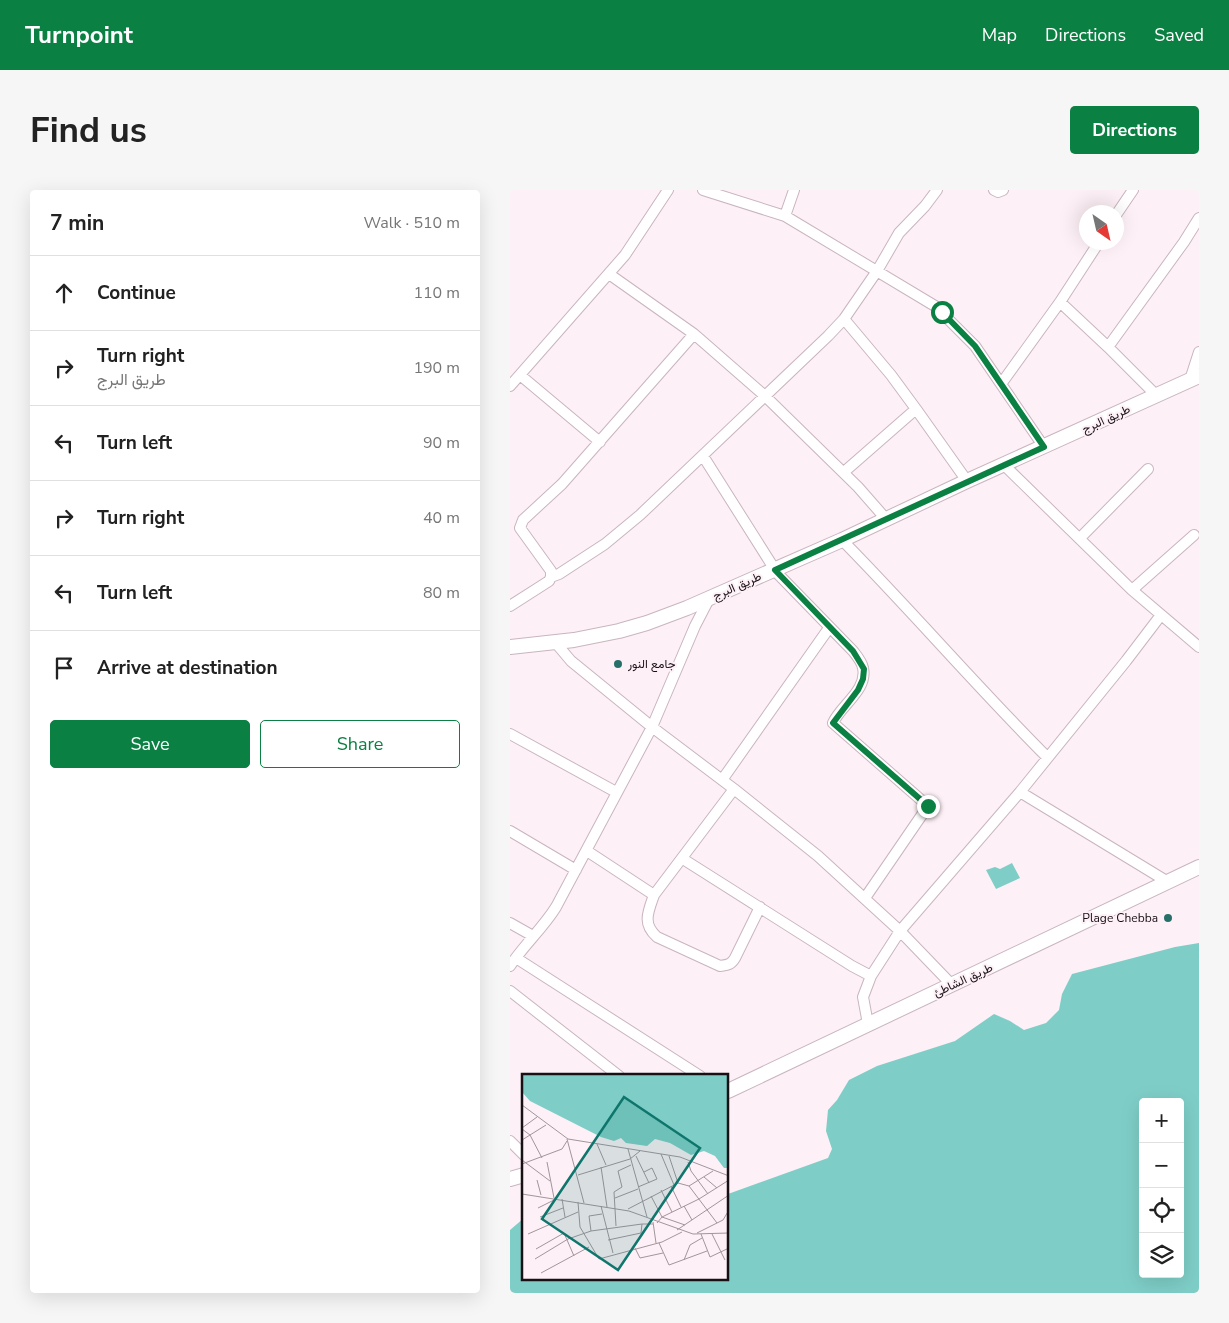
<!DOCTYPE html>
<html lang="en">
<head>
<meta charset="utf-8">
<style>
	body { margin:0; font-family:"Nunito Sans",Vazirmatn,sans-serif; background:#f6f6f6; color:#222 }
	.controls { position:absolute; right:15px; bottom:15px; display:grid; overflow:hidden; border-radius:5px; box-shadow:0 5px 20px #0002 }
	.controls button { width:45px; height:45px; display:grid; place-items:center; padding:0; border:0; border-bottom:1px solid #e0e0e0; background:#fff; color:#222; font:25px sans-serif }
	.compass { position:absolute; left:569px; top:15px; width:45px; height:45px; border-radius:50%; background:#fff; box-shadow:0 5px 20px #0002; rotate:146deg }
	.stop { position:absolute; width:15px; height:15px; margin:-11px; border:4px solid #0b8043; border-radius:50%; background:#fff }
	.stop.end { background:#0b8043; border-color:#fff; box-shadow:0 1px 5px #0008 }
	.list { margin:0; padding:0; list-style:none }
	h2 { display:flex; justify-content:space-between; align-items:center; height:65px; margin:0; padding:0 20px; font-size:21px }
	h2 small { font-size:16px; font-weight:400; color:#767676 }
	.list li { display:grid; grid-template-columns:32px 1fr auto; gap:15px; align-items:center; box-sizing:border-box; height:75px; padding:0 20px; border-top:1px solid #e0e0e0 }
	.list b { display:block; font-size:19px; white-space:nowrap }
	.list p { margin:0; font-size:16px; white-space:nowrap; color:#767676 }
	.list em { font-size:16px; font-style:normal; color:#767676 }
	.actions { display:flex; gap:10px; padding:15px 20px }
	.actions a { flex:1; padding:11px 0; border:1px solid #0b8043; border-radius:5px; text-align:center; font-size:18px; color:#0b8043 }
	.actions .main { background:#0b8043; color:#fff }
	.icon { flex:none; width:28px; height:28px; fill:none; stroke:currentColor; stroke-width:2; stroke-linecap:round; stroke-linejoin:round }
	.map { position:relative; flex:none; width:689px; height:1103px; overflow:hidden; border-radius:5px }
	header { display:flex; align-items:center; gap:30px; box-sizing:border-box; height:70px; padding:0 25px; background:#0b8043; color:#fff }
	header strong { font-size:24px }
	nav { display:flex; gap:28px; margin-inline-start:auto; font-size:18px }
	.intro { display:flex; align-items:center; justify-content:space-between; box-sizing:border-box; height:120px; padding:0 30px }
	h1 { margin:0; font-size:35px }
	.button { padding:12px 22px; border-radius:5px; background:#0b8043; color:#fff; font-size:18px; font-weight:700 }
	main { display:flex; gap:30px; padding:0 30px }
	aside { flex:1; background:#fff; border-radius:5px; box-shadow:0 5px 20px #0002 }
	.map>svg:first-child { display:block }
	.water { fill:#7ecec7; fill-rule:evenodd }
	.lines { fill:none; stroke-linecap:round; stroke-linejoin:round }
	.street-casing { stroke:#c9b5bf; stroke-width:12 }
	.secondary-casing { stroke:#c9b5bf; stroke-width:16 }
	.street { stroke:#fff; stroke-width:10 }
	.secondary { stroke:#fff; stroke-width:14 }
	.route { stroke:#0b8043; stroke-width:6 }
	.poi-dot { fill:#27706a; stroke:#fdf0f6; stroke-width:2 }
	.labels { text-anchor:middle; stroke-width:4; stroke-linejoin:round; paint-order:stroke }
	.street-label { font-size:12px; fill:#171014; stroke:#fdf0f6 }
	.poi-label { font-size:12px; fill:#171014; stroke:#fdf0f6; text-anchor:start }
	.inset-road { fill:none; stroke:#a1969c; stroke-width:1 }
	.view { fill:#0f766e; fill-opacity:0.15; stroke:#0f766e; stroke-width:2.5 }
	.inset-edge { fill:none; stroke:#171014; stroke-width:2.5 }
</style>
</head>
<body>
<header>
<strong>Turnpoint</strong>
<nav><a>Map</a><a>Directions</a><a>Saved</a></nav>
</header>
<div class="intro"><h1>Find us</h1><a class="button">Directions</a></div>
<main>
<aside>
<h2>7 min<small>Walk · 510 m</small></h2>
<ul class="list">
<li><svg class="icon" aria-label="ahead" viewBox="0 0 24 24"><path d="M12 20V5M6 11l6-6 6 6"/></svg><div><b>Continue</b></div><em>110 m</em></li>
<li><svg class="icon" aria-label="right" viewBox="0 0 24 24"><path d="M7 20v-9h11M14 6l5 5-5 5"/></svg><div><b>Turn right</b><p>طريق البرج</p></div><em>190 m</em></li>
<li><svg class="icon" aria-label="left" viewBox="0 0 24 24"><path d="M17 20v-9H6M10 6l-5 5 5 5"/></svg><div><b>Turn left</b></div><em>90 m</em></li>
<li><svg class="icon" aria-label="right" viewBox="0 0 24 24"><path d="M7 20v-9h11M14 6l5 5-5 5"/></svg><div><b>Turn right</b></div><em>40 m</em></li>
<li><svg class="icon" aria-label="left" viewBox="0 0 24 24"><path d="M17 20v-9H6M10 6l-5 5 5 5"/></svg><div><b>Turn left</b></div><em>80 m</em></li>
<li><svg class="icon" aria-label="arrive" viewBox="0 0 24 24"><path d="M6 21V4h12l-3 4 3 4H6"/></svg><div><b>Arrive at destination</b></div></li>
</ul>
<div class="actions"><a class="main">Save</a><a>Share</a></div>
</aside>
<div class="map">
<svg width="689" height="1103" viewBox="0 0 689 1103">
	<rect width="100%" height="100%" fill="#fdf0f6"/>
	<!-- water -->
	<path class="water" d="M502,673l8,15 -24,11 -10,-19 9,-3 5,2z
		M689,753v350h-689v-63l14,-12v61h204v-85l100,-36 4,-9 -6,-18 2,-21 9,-10 12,-20 28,-14 78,-25 39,-27 16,7 14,9 22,-7 13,-13 3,-16 10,-20 103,-27zM633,912h37v172h-37z"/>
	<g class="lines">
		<!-- street casing -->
		<g class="street-casing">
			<path id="street" d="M193,0l82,26 150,90 40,40 69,101
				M484,0l4,2 5,-2
				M606,25l17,-25
				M275,26l9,-26
				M99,84l85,60 71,62 93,91 28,32
				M550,112l48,45 49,49
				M598,157l76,-105 15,-24
				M10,185l80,67
				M680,190l9,-28
				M491,194l59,-82 39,-60
				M0,196l115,-131 43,-65
				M406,219l51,72
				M193,266l74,117 76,78c4,5 9,11 10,17 5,22 -23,38 -30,55l95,83 -63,92
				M494,275l128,125 67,57
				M334,282l72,-63 -25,-34 -47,-56
				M570,348l68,-69
				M332,350c70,71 135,147 205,217
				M41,387l8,-3 46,-30 35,-29 188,-179 16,-17 33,-48 22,-38 26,-27 12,-16
				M622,400l62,-55
				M0,416l39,-25 2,-4v-6l-31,-43 3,-8 39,-36 132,-150
				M45,452l16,19 81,66 82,62 84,67 82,75 52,54
				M0,544l106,58
				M212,590l107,-152
				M224,599l-80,106c-6,17 -12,29 3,42l63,29c7,-1 11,-1 15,-8l25,-51
				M510,602l148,90
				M0,641l66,39
				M77,661l67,44
				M173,669l169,107 19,10
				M0,733l23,13
				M6,768l184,118
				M0,776c14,-21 33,-38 46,-59l96,-180 43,-101 14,-27
				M0,801l109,85
				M358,834l-5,-27 8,-21 29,-45 120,-139 106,-131 35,-46
				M0,951l14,14"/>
		</g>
		<!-- secondary casing -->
		<g class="secondary-casing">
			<path id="secondary" d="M0,457l64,-7 45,-9 28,-8 40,-15 155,-68 125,-59 232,-105
				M218,901l471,-224
				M0,989l14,-4"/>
		</g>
		<!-- street -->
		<use href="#street" class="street"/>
		<!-- secondary -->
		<use href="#secondary" class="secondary"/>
	</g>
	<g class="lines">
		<!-- route -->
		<path class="route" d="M418,616l-95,-83 25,-33 5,-11 1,-10 -11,-18 -78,-81 269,-123 -69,-101 -33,-34"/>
	</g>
	<!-- markers -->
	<g class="poi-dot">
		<circle cx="108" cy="474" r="5"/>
		<circle cx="658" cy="728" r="5"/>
	</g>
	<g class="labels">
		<!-- street labels -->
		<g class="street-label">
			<text transform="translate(596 229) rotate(-25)" y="4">طريق البرج</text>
			<text transform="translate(227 396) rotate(-24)" y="4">طريق البرج</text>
			<text transform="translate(453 790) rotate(-25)" y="4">طريق الشاطئ</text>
		</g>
		<!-- poi labels -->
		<g class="poi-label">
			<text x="118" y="478">جامع النور</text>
			<text x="648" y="732" text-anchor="end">Plage Chebba</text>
		</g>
	</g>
	<!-- overview -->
	<g transform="translate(12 884)">
		<rect width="206" height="206" fill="#fdf0f6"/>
		<path d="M0,0h206v94h-4l-9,-12 -11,-5 -13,4 -21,-12 -15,-4 -8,7 -21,-3 -5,-5 -7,3 -13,-4 -71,-36 -8,-9z" fill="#7ecec7"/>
		<path class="inset-road" d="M0,31l46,34 112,18 49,19M0,54l15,-11M0,55l8,6 12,23M45,65l17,64M0,66l24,-15M75,70l9,21M106,75l19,68M139,80l13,31M114,82l13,27M147,82l9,27M0,86l28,21M25,88l7,36M166,88l3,9 17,23M0,90l40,-15 5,-8M79,93l6,40M56,101l52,-16 10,-8M182,103l13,11M15,106l4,15M149,112l10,21M167,112l24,-15M116,113l19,-8 -5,-11 -8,4M139,116l11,22M0,120l107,17 64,23 36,-1M129,122l11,21 23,8M93,124l23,-9M40,125l3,18M56,128l2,25 19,32 63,-17 20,-10M79,132l12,47M162,132l8,14M16,134l18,-9M106,135l50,-26 11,3 28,37M18,143l23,-9M131,148l3,21M135,149l5,-6 37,-18 30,-19M94,152l-2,-34 8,-5 -4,-16 13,-6M155,156l52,-35M69,157l-2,-15 13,-2M175,159l26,-13 6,-10M6,160l50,-22M179,160l9,23 19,-9M190,160l13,26M86,166l33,-7 1,-9h11M137,169l10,22 38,-14M113,174l5,10 23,-5M14,175l28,-16 10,23M13,185l33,-20 23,-8 51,-7M162,186l6,-15 12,-7M19,199l48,-26"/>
		<path class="view" d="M102,23l76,51 -82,122 -76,-51z"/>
		<rect width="206" height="206" class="inset-edge"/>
	</g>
</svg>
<div class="controls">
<button>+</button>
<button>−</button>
<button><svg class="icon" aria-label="locate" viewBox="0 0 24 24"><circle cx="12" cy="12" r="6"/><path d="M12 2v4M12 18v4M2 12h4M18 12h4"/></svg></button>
<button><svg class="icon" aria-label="layers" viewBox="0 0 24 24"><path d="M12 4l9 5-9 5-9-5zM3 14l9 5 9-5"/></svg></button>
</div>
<svg class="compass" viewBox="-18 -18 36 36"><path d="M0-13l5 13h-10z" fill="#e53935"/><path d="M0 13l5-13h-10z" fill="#767676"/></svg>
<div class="stop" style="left:432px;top:122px"></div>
<div class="stop end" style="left:418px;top:616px"></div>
</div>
</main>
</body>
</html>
